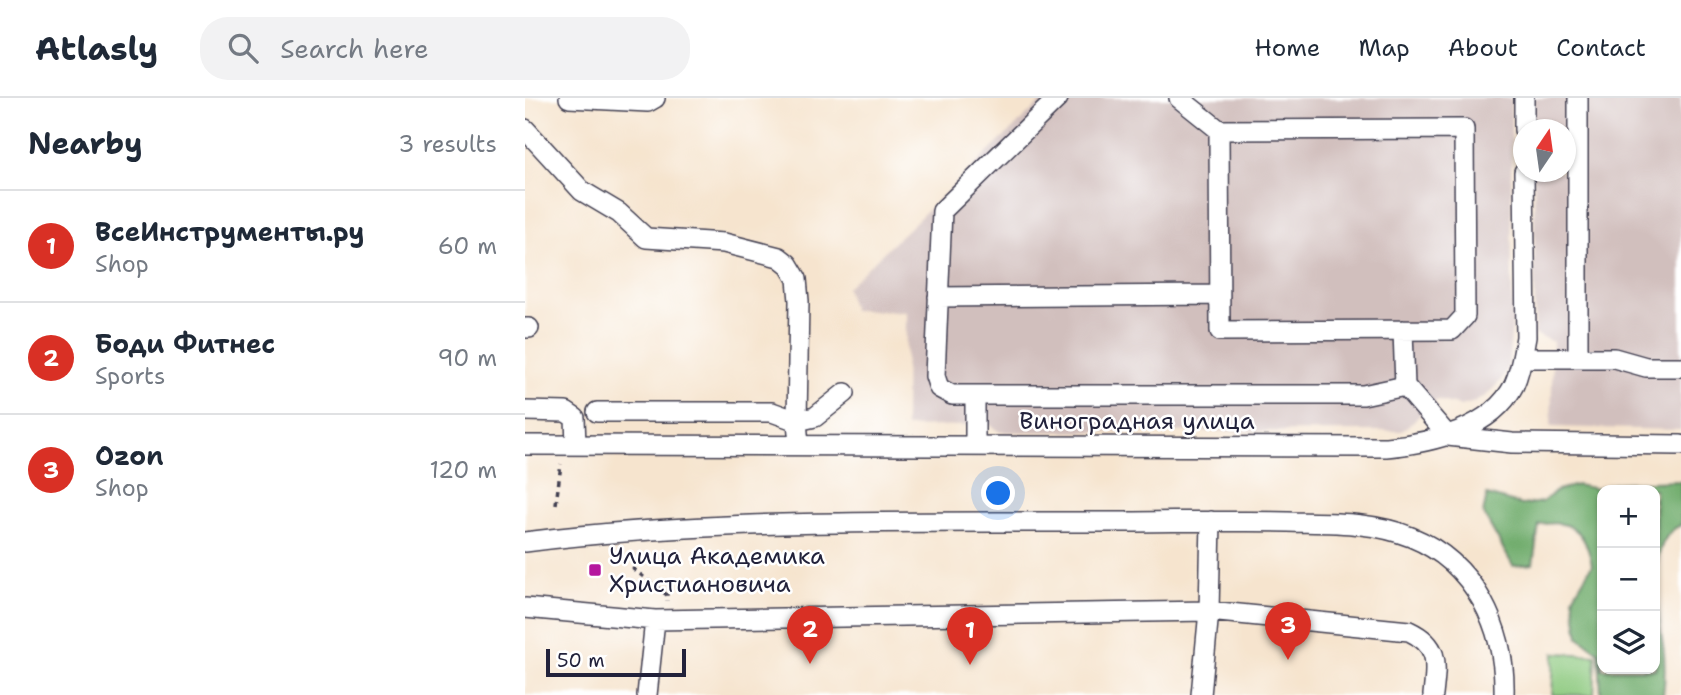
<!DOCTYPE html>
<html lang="en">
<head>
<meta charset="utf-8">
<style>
	body { margin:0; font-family:"Shantell Sans",sans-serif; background:#f2f2f3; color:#1f2937 }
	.controls { position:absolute; right:21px; bottom:21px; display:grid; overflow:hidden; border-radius:14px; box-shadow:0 2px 5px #0004 }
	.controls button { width:63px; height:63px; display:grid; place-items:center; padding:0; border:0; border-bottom:2px solid #e0e1e3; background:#fff; color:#1f2937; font:35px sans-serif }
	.compass { position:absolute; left:988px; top:21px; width:63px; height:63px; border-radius:50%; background:#fff; box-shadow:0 2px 5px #0004; rotate:13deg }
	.scale { position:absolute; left:21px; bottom:18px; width:140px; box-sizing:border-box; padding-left:7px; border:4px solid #22223b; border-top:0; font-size:19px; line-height:24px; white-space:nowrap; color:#22223b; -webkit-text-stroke:5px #fff; paint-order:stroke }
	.you { position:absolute; left:474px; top:396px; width:24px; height:24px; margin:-18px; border:5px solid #fff; border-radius:50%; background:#1a73e8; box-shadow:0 0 0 10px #1a73e833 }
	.badge { display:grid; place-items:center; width:46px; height:46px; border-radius:50%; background:#d93025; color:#fff; font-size:23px; font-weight:700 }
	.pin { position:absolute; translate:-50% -58px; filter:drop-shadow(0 2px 4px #0008) }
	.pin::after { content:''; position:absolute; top:37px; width:24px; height:21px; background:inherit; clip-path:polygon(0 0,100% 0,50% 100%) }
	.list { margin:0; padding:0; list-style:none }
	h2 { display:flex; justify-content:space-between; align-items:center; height:91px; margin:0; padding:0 28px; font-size:30px }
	h2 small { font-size:23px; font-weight:400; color:#747a83 }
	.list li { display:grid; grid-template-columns:46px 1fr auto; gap:21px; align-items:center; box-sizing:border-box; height:112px; padding:0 28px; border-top:2px solid #e0e1e3 }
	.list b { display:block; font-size:26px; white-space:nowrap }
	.list p { margin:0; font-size:23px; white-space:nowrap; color:#747a83 }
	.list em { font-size:23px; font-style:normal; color:#747a83 }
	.icon { flex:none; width:38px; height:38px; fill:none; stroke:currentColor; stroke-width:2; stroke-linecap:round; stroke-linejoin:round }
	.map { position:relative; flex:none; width:1156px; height:597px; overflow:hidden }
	header { display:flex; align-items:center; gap:42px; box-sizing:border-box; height:98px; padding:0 35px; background:#fff; border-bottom:2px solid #e0e1e3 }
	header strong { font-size:33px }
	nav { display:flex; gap:38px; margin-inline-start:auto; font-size:24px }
	.search { width:490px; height:63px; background:#f2f2f3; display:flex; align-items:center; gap:18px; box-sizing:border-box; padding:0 24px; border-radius:28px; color:#747a83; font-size:26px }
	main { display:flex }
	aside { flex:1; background:#fff }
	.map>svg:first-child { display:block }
	.industrial { fill:#d1bfbd }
	.green { fill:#8dc97f; stroke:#58765d; stroke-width:2 }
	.forest { fill:#72ad6e; stroke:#4a6854; stroke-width:2; fill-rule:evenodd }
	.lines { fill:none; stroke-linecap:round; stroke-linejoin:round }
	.minor-casing { stroke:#423f51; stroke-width:22 }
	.path { stroke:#423f51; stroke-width:3.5; stroke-dasharray:5 5; stroke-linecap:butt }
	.minor { stroke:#fff; stroke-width:19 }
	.poi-dot { fill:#b5179e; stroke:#fff; stroke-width:2.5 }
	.labels { text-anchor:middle; stroke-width:5; stroke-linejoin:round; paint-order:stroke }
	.street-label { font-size:24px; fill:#22223b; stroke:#fff }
	.poi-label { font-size:24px; fill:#22223b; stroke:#fff; text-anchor:start }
</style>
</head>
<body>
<header>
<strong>Atlasly</strong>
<div class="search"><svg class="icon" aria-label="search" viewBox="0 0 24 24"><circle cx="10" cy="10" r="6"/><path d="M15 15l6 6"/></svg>Search here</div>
<nav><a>Home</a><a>Map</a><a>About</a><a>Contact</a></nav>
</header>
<main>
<aside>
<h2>Nearby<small>3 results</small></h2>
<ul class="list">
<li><span class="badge">1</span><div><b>ВсеИнструменты.ру</b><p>Shop</p></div><em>60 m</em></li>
<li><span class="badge">2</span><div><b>Боди Фитнес</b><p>Sports</p></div><em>90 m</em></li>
<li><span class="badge">3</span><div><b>Ozon</b><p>Shop</p></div><em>120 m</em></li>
</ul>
</aside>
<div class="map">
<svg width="1156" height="597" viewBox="0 0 1156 597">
	<rect width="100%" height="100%" fill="#fff"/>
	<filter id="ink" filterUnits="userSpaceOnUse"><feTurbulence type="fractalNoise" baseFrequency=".0143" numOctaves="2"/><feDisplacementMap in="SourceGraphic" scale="14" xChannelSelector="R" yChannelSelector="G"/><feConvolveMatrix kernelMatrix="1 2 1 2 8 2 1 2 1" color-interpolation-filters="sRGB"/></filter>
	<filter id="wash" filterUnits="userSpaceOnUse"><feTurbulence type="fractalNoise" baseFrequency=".00686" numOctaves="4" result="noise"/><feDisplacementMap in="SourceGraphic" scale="28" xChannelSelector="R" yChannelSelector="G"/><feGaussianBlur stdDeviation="1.57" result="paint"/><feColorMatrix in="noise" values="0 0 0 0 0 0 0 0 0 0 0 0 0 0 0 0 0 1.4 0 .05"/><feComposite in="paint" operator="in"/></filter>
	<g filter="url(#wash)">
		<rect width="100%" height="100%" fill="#f6e4ce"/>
		<!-- industrial -->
		<path class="industrial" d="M520,0h466l1,229 -4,39 -6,13 -15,16 -12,7 -15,4 -23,-6 -35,31 -402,1 -10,-7 -85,2 1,-115 -53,-2 -7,-22z
			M1009,0h147v332l-130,-3 2,-85 -18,-8 -1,-162h31v-42l-31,-1z"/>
		<!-- green -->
		<path class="green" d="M1029,555l42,2 -2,40h-42z"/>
		<!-- forest -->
		<path class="forest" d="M1156,383v44c-39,16 -22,94 -17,126 1,14 1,30 -1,44h-62l-2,-43 -20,-15 -6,-40 19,-32c-6,-32 -19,-47 -53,-40l-6,39 -20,2 -30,-53 4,-18 35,10 20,-3 16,-12 19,-5 20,4 20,-6zM1077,392h53v179h-53z"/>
	</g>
	<g filter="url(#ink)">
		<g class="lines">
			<!-- minor casing -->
			<g class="minor-casing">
				<path id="minor" d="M44,0l79,4 7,-4
					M533,0l-116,113 -7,165 4,12 13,7h411l42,-9
					M654,0l40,32
					M999,0v32
					M0,31l57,62 37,22 27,25 78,5 55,14 9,7 9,15 2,22 -2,120 2,24
					M939,31l1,187 -13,14 -232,1 -1,-201z
					M413,199l281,-2
					M0,230h4
					M878,232l2,56 43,50 64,7 169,2
					M997,260h56v-260
					M1053,260h36l32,9h35
					M450,297v51
					M0,313l41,1 9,6 1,27
					M72,314h175l25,9 18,-4 30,-24
					M0,347l861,2c45,-4 106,-18 128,-62 7,-15 9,-32 12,-48l-2,-165
					M0,444c202,-25 407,-19 610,-20 51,-1 102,-1 153,0 41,1 84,-1 123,15 64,26 95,92 93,158
					M0,510l130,12 554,-9 200,20c32,15 27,34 24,64
					M122,597l8,-75
					M676,597l8,-84 2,-90"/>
			</g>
			<!-- path -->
			<path class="path" d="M31,406l5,-40
				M107,470l35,27v6"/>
			<!-- minor -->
			<use href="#minor" class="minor"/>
		</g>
	</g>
	<!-- markers -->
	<rect class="poi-dot" x="63" y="465" width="14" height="14" rx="3.5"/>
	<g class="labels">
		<!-- street labels -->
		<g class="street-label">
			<text x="612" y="331">Виноградная улица</text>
		</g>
		<!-- poi labels -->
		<g class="poi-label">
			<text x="84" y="466">Улица Академика<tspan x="84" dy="28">Христиановича</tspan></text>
		</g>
	</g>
</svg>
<div class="controls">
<button>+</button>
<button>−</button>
<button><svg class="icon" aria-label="layers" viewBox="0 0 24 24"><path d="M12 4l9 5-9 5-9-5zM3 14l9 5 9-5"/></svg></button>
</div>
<svg class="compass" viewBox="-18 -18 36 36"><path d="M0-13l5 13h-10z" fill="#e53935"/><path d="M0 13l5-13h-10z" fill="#747a83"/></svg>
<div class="scale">50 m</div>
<div class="you"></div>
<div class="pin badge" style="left:445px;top:567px">1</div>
<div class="pin badge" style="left:285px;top:566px">2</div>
<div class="pin badge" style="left:763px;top:562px">3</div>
</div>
</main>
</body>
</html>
